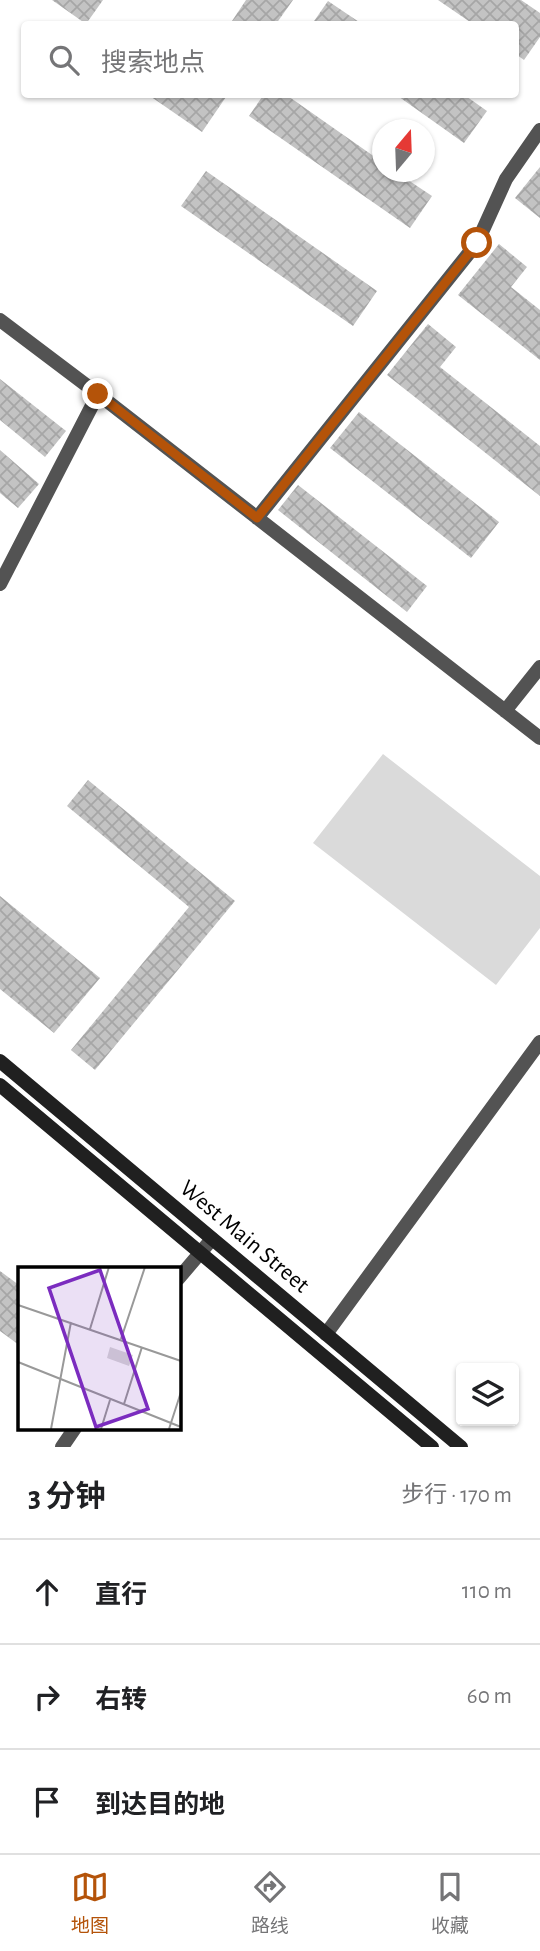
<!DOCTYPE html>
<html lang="zh">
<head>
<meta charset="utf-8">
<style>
	body { margin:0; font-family:"Alegreya Sans","Noto Sans SC",sans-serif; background:#f6f6f6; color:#202124 }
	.controls { position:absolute; right:21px; bottom:21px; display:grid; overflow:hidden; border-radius:7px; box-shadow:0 2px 5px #0004 }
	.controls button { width:63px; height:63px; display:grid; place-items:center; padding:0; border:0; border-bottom:2px solid #e0e0e0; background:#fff; color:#202124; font:35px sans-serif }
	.compass { position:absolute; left:372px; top:119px; width:63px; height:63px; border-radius:50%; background:#fff; box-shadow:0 2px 5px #0004; rotate:19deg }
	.stop { position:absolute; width:21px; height:21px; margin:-16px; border:5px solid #b45309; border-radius:50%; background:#fff }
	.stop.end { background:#b45309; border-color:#fff; box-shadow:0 2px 7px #0008 }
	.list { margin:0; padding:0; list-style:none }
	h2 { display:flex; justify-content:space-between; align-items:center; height:91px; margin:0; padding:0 28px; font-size:30px }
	h2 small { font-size:23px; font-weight:400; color:#757577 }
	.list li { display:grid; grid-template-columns:46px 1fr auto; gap:21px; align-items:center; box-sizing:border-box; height:105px; padding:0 28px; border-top:2px solid #e0e0e0 }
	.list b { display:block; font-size:26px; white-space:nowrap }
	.list em { font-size:23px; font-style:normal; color:#757577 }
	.icon { flex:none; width:38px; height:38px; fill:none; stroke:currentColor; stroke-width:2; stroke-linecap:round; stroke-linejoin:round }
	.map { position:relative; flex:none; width:540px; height:1447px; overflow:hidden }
	.search { position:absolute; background:#fff; box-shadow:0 2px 5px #0004; left:21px; right:21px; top:21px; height:77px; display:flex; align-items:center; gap:18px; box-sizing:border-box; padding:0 24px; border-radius:7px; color:#757577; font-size:26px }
	.sheet { height:406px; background:#fff }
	nav { display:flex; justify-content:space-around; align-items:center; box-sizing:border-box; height:98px; border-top:2px solid #e0e0e0; background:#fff; font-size:19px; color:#757577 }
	nav a { display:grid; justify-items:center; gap:4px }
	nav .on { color:#b45309 }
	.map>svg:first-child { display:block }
	.grass { fill:#dadada }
	.building { fill:url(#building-cross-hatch) }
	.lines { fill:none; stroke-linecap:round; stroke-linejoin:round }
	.minor { stroke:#535353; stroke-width:14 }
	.secondary { stroke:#202020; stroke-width:14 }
	.route { stroke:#b45309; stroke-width:9 }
	.labels { text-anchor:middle; stroke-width:5; stroke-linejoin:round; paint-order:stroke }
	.street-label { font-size:24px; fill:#000; stroke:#fff }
	.inset-road { fill:none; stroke:#999; stroke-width:2 }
	.view { fill:#7b2cbf; fill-opacity:0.15; stroke:#7b2cbf; stroke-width:3.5 }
	.inset-edge { fill:none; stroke:#000; stroke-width:3.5 }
</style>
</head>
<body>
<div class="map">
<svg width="540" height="1447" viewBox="0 0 540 1447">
	<defs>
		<pattern id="building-cross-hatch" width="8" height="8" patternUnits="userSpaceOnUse" patternTransform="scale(1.75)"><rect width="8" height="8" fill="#c3c3c3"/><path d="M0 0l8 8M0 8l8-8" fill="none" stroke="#a6a6a6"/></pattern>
	</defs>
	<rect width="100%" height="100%" fill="#fff"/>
	<!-- grass -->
	<path class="grass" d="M383,754l157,122v52l-44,57 -183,-142z"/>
	<!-- building -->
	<path class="building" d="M52,0h51l-17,24z
		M246,0h47l-17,24h-46z
		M438,0h83l19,13v24l-16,23 -8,-6v-30h-43z
		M328,1l34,23h-50z
		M147,94h81l-26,38z
		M264,94h21l97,68v10h14l36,24 -22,32 -161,-112z
		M395,94h68l24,17 -23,32z
		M540,167v51l-25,-20z
		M206,171l171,120 -24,35 -172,-120z
		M499,244l28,23 -16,20 29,23v50l-82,-65z
		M428,324l28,23 -16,20 100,79v50l-153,-121z
		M0,379l66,52 -21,26 -45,-37z
		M359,412l140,110 -28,36 -141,-110z
		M0,450l39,34 -21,24 -18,-15z
		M298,485l129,101 -20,26 -129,-102z
		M88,780l147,121 -140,169 -24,-20 118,-143 -122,-101z
		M0,896l100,82 -46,55 -54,-44z
		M0,1271l19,14v60l-19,-14z"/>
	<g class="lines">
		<!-- minor -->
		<path class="minor" d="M0,320l98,74 442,344
			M257,518l220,-275 29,-64 34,-49
			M0,584l98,-190
			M505,711l35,-44
			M178,1279l34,-40
			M326,1334l214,-292
			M62,1447l13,-19"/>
		<!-- secondary -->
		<path class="secondary" d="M0,1061l461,386
			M0,1085l432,362"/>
	</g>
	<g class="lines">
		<!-- route -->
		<path class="route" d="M98,394l159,124 220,-275"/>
	</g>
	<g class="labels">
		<!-- street labels -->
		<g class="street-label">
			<text transform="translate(245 1236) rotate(40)" y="8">West Main Street</text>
		</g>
	</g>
	<!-- overview -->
	<g transform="translate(18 1267)">
		<rect width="163" height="163" fill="#fff"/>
		<path d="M92,80l23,8 -4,11 -22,-8z" fill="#dadada"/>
		<path class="inset-road" d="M0,38l163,56M72,62l19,-62M103,72l24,-72M0,95l163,65M106,137l18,-57M33,162l20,-107M83,162l9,-29M151,162l12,-37"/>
		<path class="view" d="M82,3l48,139 -52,18 -47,-139z"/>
		<rect width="163" height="163" class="inset-edge"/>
	</g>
</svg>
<div class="controls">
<button><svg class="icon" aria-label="layers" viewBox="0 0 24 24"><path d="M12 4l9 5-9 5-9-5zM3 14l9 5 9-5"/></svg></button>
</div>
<svg class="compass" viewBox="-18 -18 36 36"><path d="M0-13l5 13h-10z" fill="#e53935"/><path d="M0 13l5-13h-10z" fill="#757577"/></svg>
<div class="stop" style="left:477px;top:243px"></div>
<div class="stop end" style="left:98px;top:394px"></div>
<div class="search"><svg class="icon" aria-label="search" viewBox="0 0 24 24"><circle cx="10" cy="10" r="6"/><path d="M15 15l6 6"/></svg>搜索地点</div>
</div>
<section class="sheet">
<h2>3 分钟<small>步行 · 170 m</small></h2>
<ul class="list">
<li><svg class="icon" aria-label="ahead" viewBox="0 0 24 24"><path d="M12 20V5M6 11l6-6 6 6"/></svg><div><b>直行</b></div><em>110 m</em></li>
<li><svg class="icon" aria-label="right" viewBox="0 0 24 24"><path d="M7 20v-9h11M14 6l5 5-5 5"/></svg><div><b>右转</b></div><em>60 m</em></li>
<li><svg class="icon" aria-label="arrive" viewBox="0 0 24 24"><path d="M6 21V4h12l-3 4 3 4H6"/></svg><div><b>到达目的地</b></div></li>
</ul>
</section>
<nav>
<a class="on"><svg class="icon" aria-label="map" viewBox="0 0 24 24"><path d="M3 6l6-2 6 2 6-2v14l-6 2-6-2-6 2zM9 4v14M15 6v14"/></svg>地图</a>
<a><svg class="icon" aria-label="directions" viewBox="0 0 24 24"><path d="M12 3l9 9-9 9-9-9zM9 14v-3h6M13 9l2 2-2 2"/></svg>路线</a>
<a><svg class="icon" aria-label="saved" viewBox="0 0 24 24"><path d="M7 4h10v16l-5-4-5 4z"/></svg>收藏</a>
</nav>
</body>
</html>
